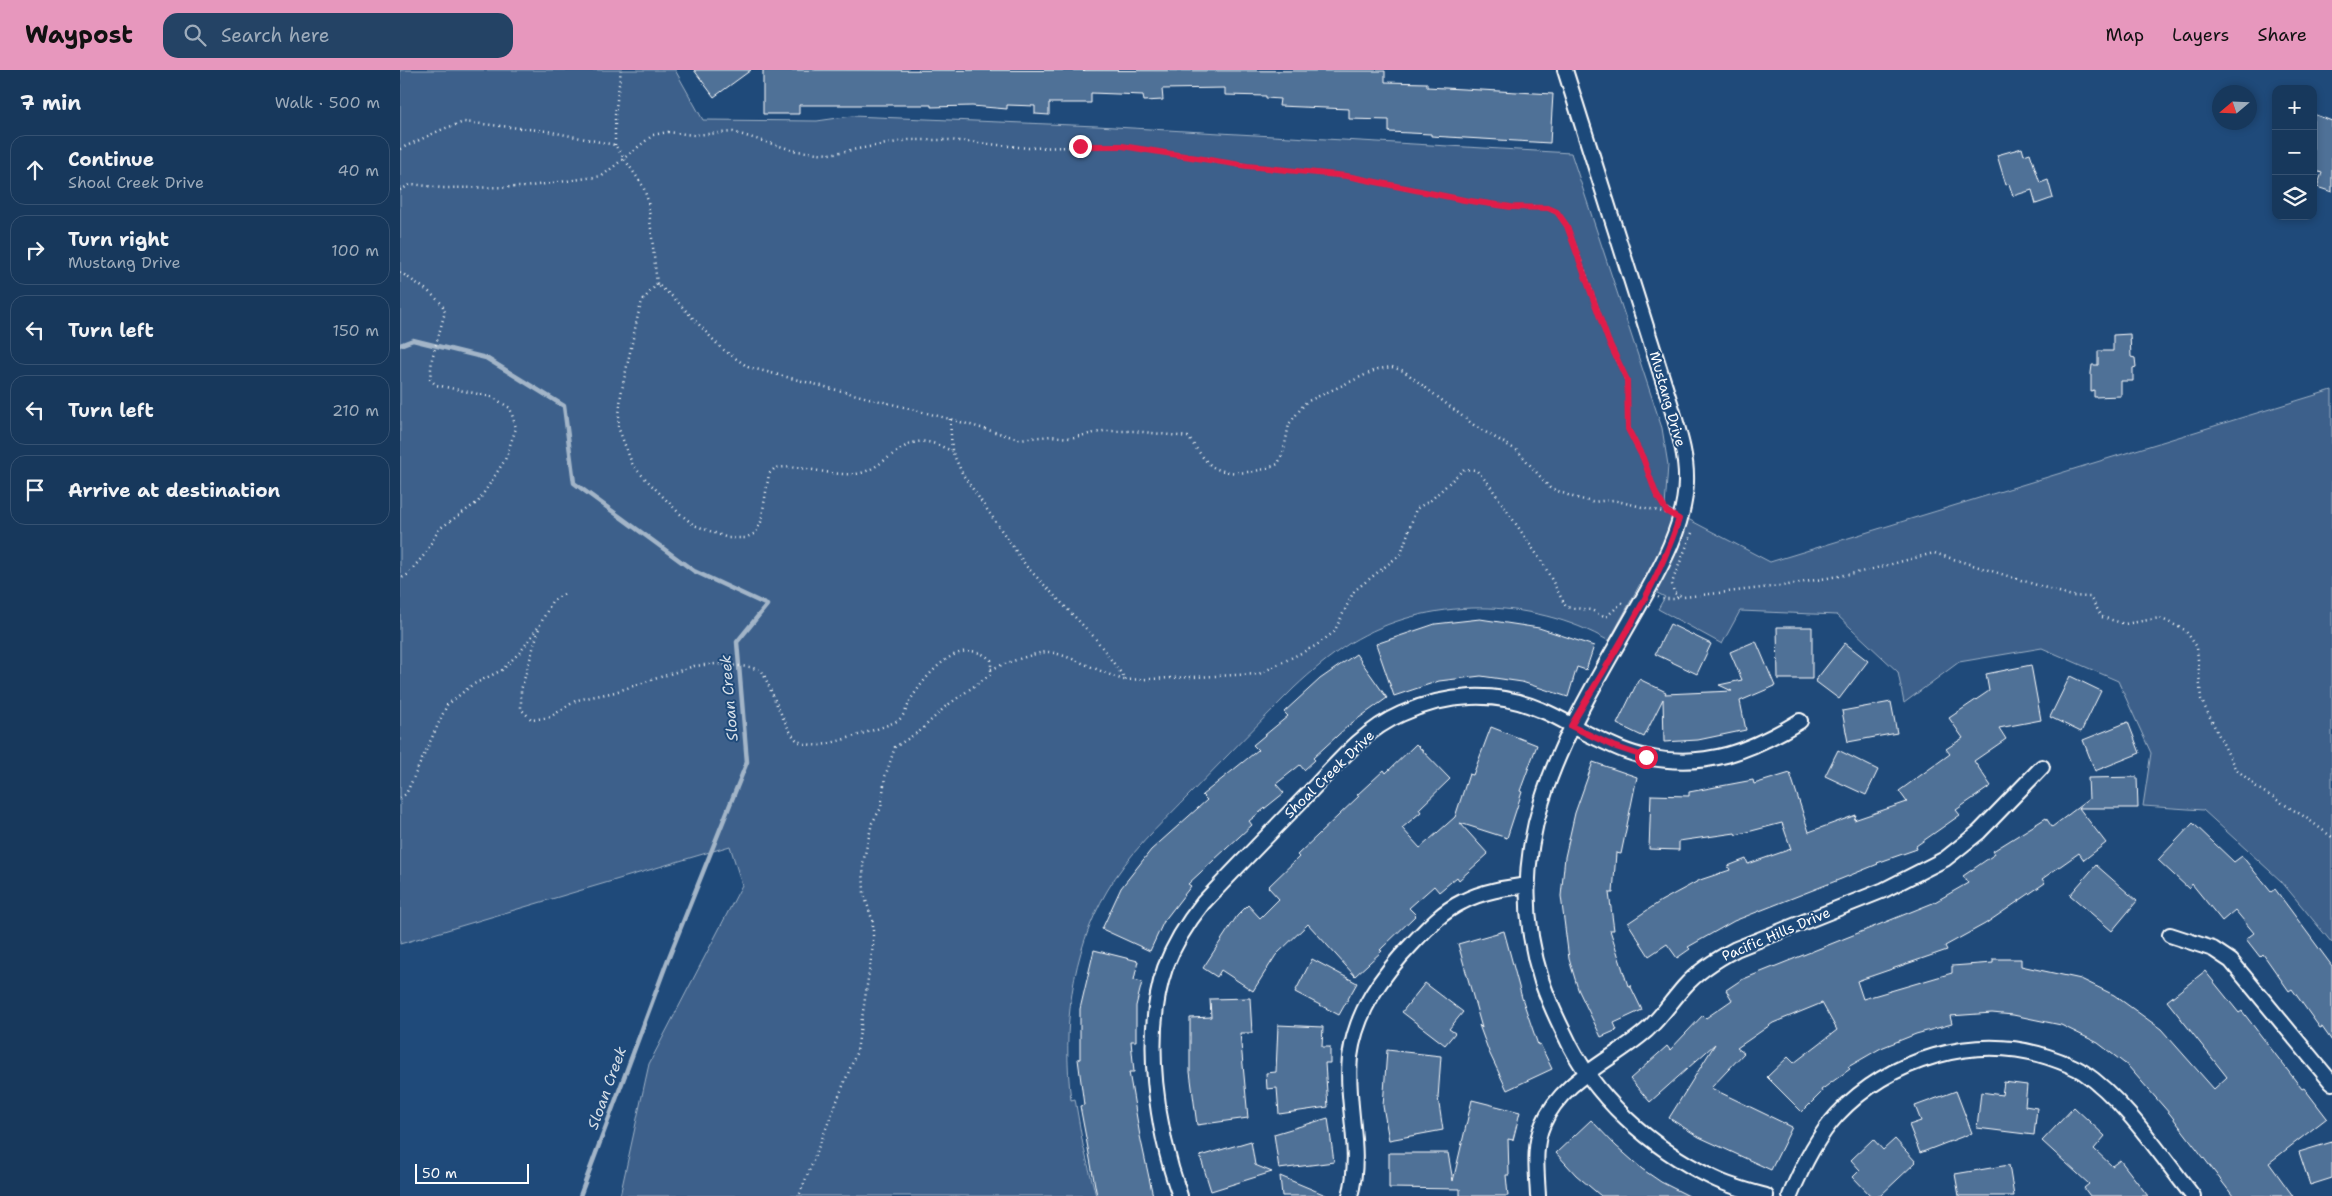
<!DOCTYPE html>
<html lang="en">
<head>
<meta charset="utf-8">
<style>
	body { margin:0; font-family:"Shantell Sans",sans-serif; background:#244365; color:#f1f3f6 }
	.controls { position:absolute; right:15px; top:15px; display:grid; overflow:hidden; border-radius:10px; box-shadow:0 2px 8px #0003 }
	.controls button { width:45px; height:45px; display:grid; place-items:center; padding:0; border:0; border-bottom:1px solid #365272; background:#17385c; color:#f1f3f6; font:25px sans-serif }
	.compass { position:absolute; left:1812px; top:15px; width:45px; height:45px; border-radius:50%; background:#17385c; box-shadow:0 2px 8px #0003; rotate:251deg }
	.scale { position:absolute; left:15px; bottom:12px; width:114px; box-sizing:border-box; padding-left:5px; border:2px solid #fff; border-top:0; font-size:14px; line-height:18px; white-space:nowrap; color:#fff; -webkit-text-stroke:4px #1f4a7a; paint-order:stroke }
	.stop { position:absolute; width:15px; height:15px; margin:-11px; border:4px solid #e11d48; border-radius:50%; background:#fff }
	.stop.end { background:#e11d48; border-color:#fff; box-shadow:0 1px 5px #0008 }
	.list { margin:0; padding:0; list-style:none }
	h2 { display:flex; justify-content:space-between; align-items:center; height:65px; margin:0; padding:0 20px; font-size:21px }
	h2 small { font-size:16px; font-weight:400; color:#9eacbb }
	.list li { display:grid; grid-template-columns:32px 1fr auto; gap:15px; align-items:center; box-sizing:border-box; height:70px; margin:0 10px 10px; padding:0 10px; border:1px solid #365272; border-radius:15px }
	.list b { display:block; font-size:19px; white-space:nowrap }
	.list p { margin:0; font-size:16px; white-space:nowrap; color:#9eacbb }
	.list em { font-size:16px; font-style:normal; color:#9eacbb }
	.icon { flex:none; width:28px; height:28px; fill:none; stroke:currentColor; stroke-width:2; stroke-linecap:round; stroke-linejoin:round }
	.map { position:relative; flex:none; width:1932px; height:1126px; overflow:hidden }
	header { display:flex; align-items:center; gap:30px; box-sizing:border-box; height:70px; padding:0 25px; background:#e797bd; color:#111 }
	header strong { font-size:24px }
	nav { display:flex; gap:28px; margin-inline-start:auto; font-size:18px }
	.search { width:350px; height:45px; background:#244365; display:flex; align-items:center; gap:12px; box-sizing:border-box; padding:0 18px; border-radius:15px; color:#9eacbb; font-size:19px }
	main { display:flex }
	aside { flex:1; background:#17385c }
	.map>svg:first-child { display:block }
	.green { fill:#3c618b; stroke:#9eb0c5 }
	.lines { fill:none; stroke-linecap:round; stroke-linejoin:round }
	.stream { stroke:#a3b5c8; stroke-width:4.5 }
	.building { fill:#507197; stroke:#fff }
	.minor-casing { stroke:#fff; stroke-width:18 }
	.path { stroke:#fff; stroke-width:2.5; stroke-dasharray:1 4; stroke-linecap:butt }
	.minor { stroke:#1f4a7a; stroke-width:14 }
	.route { stroke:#e11d48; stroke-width:6 }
	.labels { text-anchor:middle; stroke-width:4; stroke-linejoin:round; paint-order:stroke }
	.street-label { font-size:14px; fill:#fff; stroke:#1f4a7a }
	.water-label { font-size:15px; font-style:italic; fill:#d8e0e8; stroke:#1f4a7a }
</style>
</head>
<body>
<header>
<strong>Waypost</strong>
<div class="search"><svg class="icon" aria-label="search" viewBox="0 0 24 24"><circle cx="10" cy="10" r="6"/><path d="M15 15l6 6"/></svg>Search here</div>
<nav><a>Map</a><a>Layers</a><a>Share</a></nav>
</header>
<main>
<aside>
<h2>7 min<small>Walk · 500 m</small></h2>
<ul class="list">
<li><svg class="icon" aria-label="ahead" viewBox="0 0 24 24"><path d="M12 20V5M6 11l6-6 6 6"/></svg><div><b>Continue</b><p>Shoal Creek Drive</p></div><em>40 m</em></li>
<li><svg class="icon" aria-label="right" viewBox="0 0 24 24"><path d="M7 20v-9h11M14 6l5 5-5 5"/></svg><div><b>Turn right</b><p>Mustang Drive</p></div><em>100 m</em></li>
<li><svg class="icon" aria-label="left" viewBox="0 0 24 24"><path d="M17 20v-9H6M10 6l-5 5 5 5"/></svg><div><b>Turn left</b></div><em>150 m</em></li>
<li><svg class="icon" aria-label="left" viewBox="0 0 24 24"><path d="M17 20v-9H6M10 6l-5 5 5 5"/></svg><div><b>Turn left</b></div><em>210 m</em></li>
<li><svg class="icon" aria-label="arrive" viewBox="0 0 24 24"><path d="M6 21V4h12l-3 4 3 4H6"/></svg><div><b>Arrive at destination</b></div></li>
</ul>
</aside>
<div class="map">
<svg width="1932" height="1126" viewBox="0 0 1932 1126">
	<rect width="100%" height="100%" fill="#1f4a7a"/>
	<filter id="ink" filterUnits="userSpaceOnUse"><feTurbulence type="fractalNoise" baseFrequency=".02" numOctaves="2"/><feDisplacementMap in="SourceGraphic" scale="10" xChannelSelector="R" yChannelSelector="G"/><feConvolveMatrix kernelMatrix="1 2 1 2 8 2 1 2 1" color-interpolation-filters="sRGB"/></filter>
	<g filter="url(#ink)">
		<!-- green -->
		<path class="green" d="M0,0h275l28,50 114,1 35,-5 245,10 474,27 91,275 6,37 -3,42 105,55 562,-172v553l-51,-62 -78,-71 -60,-4 8,-53 -33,-72 -76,-33 -83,14 -55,41 -6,-31 -61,-57 -97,-4 -18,33 -64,-35 7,-12 -25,-13 -31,57c-77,-44 -182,-45 -259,2 -20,13 -39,29 -56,45 -36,36 -71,72 -106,108 -29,30 -60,58 -81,95 -36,61 -45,139 -36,209l4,-1 8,46 13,51h-476l29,-132 93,-179 -12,-39 -330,98z"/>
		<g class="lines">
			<!-- stream -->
			<path class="stream" d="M0,275l13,-5 73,18 78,48 10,77 120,88 73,34 -30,37 10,120 -80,200 -87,234"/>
		</g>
		<!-- building -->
		<path class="building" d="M294,0h57l-37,27z
			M363,0l622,1v11l42,1v4l126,7 -3,49 -119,-7v-2l-42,-2v-12l-40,-1v-10l-70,-3 1,-7 -14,-1v-2l-41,-1v-7l-63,1 1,11 -19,1 -1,-6 -52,-2v10h-42v12l-14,-1v-8l-28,-1v4l-35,-3 -41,1v-2h-132v9h-36z
			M1913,44l19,7v71l-15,-5 5,-14 -9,-3z
			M1622,78l2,7 6,-2 10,30 8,-3 5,18 -17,6 -4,-14 -19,6 -4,-12 -3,1 -9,-30z
			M1730,264l1,23 4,1 1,9 -3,1v13h-12v15l-27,1v-7l-3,1v-18l1,-8h6v-14h15v-16z
			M1080,549l59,9 55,18 -8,24 -9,-3 -9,30 -46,-15 -41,-6 -42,5 -45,15 -18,-52 59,-20z
			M1270,554l41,20 -14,30 -42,-20z
			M1377,557h35v52h-34z
			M1356,571l19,45 -35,15 6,29 -48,10 -34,2 -1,-43 -19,38 -27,-13 22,-45 27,13 -1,2 67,-3 -13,-6 23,-5 -12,-28z
			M1445,573l23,18 -29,38 -24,-18z
			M956,584l31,44 -38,27 -36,33 2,2 -11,10 -4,-5 -24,19 8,9 -35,28 3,4 -64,59 3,2 -27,35 -14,30 -48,-22 19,-41 30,-38 56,-50 -5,-5 56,-45 -5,-5 35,-29 -4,-4 36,-33z
			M1631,595l10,55 -42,8 7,11 -32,22 17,25 -35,24 4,5 -44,31 1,3 -40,14 1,1 -37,15 -107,42 -46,26 2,2 -13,9 -10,-14 -18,12 -21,-33 33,-22 39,-21 30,-10 -2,-4 18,-7 2,5 43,-15 -9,-26 -46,12 -1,-2 -56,8v9l-30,-1 2,-54 38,1v-4l64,-12 1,4 36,-11 19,59 47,-17 -2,5 53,-18 -8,-11 51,-37 -4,-5 17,-11 -14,-20 40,-27 -3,-17z
			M1670,606l31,15 -20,41 -31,-15z
			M1491,632l6,31 -49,9 -6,-31z
			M1728,652l12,31 -45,18 -12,-31z
			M1091,657l46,18 -17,46 2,1 -15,46 -47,-15 28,31 -29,26 -2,-3 -18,15 -5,-6 -25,22 7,7 -36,35 2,1 -27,25 -47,-52 -32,31 -23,36 -32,-21 -4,7 -14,-9 34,-52 11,-11 12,13 19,-19 -11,-12 31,-30 -2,-2 62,-59 -2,-1 27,-25 2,3 30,-29 34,35 -31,30 2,3 -19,16 18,20 35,-31 14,-43 4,1z
			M1438,680l40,20 -12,25 -41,-19z
			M1193,692l44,15 -16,77 -5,-1 -3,40h-4l5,37h-4l18,56 2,-1 12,25 -28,13 3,7 -16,7 -23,-48 -9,-30 -8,-63 4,-39 10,-44z
			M1737,707l1,31h-59l27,35 -22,17 -5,-7 -37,26 3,4 -60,41 -40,22 2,4 -90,31 6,18 89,-26v-7l41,-3v-4h28v7l60,13 33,16 47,34 53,60 13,-12 -60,-76 38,-30 34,42 3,-2 60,78 2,-1 23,30 -58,45 24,33h-60l-63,-82 -42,-48 -30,-23 -37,-18 -48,-10 -21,-2 -42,3 2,8 -36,10 -35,14 -33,19 2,2 -29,21 1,2 -20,20 -35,-35 21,-20 6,6 43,-33 -15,-27 -49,20 -36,25 7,5 -33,35 81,39 -21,43 -72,-33 -30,-19 46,-74 -65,58 -20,-23 37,-33 3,4 33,-35 3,3 26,-18 -6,-10 15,-10 192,-77 35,-20 -5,-7 32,-22 -2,-3 53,-33 6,9 37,-28 -1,-21z
			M1793,753l41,39 8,-6 29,36 4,-3 57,77v75l-10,-14 -2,1 -28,-39 -3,2 -26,-37 -3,3 -14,-18 8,-6 -19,-23 -13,11 -30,-37 -3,5 -31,-29z
			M1696,795l41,36 -25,30 -42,-36z
			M1104,861l18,67 16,47 2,-1 12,25 -45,21 -18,-38 -10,-27 3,3 -24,-84z
			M694,880l44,11 -4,19 8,2 -6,24v35h-5l3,31h-5l11,64 13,60h-56l-17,-90 4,-1 -6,-46h2v-50z
			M912,889l45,24 -18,32 -44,-23z
			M1025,913l38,29 -14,17 6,4 -10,12 -43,-33z
			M850,928l2,35h-12l8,85 -51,7 -7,-53v-54l21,-1 -1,-18z
			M878,955l45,2 -1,20h8v16h-5l3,44 -49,7 -2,-26 -10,1 -1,-16 10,-1z
			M987,980l54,6 -3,42 5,32 -54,10 -6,-34z
			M1604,1012l23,3 -2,21 12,2 -3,27 -57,-7 4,-36 21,3z
			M1556,1021l16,42 -52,20 -11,-28 12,-4 -6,-15z
			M1072,1030l48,12 -7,28 -5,-1 1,36h-3l2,21h-48v-7l-71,-1v-35h59l5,28z
			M1674,1037l31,29 -11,13 18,17 8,-6 28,36h-58l-6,-8 5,-4 -47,-43z
			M928,1048l6,44 -55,7 -5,-35z
			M1191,1050l25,26 26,23 19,13 28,14h-88l-25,-21 -20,-22z
			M1473,1069l10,11 12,-11 21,23 -36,34h-9l-18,-19 7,-7 -9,-10z
			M851,1071l4,24 17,7 -61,19 -11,-35z
			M1932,1072v36l-22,7 -11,-33z
			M1609,1095l5,31h-55l-4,-22z
			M880,1106l48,20h-46z"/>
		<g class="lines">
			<!-- minor casing -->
			<g class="minor-casing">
				<path id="minor" d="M1165,0l107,339c7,24 15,48 14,73 -1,46 -29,92 -51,131 -67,118 -139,226 -93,369 6,17 14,35 22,51 29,64 87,115 149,145 16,8 35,13 53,18
					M1770,865l43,14 18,12 101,122
					M780,1126c-23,-65 -38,-161 -15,-228 9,-24 22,-45 38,-65 34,-36 68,-71 102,-106 29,-30 57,-66 96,-83 44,-20 95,-24 140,-4 16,6 31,16 47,24 19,9 38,19 59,23 59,12 104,-6 153,-36
					M950,1126c13,-46 -5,-93 0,-139 6,-46 32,-82 63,-114 15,-16 30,-32 49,-41 21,-11 43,-14 66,-17
					M1138,1126c-1,-23 -5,-50 5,-72 19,-45 69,-63 104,-94 14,-13 24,-28 37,-43 15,-17 33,-28 52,-38l148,-59 61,-31 34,-27 63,-65
					M1390,1126c12,-29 26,-58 47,-81 52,-56 138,-82 211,-58 12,4 24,8 35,15 42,28 78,84 110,124"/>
			</g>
			<!-- path -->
			<path class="path" d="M215,75v-30l6,-45
				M0,79l43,-20 21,-7 83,9 68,14 28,41 5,15 9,83 17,14 47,50 27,19 202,52 69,20 32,-3 19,2 34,-7h30l54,6c7,9 16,24 25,30 18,10 47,5 65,-3l6,-14 5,-26 17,-22 72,-33 14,-2 12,4 71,55 43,25 32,37 23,9 19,5 21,-2 54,13
				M0,120l12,-6 30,4 82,-1 78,-11 51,-41 15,-3 26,3 39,-3 63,19 33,3 80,-14h40l79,8 94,-2 125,20 100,10 117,24 47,7 37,1 9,4 10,14 18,46 23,68 19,40 1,49 15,29 13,36 11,18
				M0,202l28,19 14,13 3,8 -13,47 -2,20 6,6 56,12 18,11 6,20 -11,32 -27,42 -39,27 -14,25 -18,21 -7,4
				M257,214l-15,17 -4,14 -17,79 -3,33 15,39 46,47 15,12 34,13h17l11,-5 5,-11 8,-48 6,-6c27,-4 53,8 80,6 26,-2 47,-37 72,-32 9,1 17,6 25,9
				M550,349l2,32 11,24 64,92 68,71 31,42 133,-6 58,-29 17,-13 20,-41 47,-37 15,-45 15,-9 33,-31 12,1 12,13 56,82 22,42 25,3 15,7 19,-17
				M1292,463l-18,44 -2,7 2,9 10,4 104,-12 73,-13 73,-19 138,43 18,1 12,20 23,7 35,-6 25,12 12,17 4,52 34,69 24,21 46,28 27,20
				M164,524l-12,7 -12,24 -19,65v19l11,11 18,-3 27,-17 38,-8 79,-26 22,-2 34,3 12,4c8,15 25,63 36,70 5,3 17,5 23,4 10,-1 73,-20 79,-26 5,-5 8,-14 11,-20 16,-25 49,-66 80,-39v14l-46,33 -25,24 -25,16 -10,30 -4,31 -9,15 -9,40 1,31 9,28v24l-16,105 -58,145
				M1258,527l4,2h14l2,-3
				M591,599c14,-5 42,-16 56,-17 16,0 57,22 77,28
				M0,728l6,-4 41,-89 25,-20 30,-15 19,-19 18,-25"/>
			<!-- minor -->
			<use href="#minor" class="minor"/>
		</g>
	</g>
	<g class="lines" filter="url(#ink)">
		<!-- route -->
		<path class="route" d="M680,76h42l125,20 100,10 117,24 47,7 37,1 9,4 10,14 41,114 19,40 1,49 15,29 13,36 11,18 12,7c-23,72 -70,141 -108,207l42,20 33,11"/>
	</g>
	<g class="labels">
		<!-- street labels -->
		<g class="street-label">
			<text transform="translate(1268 329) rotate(74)" y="5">Mustang Drive</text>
			<text transform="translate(929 704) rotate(-44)" y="5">Shoal Creek Drive</text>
			<text transform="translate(1376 864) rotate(-23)" y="5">Pacific Hills Drive</text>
		</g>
		<!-- water labels -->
		<g class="water-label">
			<text transform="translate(329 628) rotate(-95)" y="5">Sloan Creek</text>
			<text transform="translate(207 1018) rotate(-70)" y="5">Sloan Creek</text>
		</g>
	</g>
</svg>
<div class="controls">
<button>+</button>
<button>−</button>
<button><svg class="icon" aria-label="layers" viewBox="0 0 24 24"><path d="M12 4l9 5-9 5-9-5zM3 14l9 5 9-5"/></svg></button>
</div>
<svg class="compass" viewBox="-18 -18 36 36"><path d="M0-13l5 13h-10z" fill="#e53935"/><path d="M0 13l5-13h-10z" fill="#9eacbb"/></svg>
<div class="scale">50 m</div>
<div class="stop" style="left:1246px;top:687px"></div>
<div class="stop end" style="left:680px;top:76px"></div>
</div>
</main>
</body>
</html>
